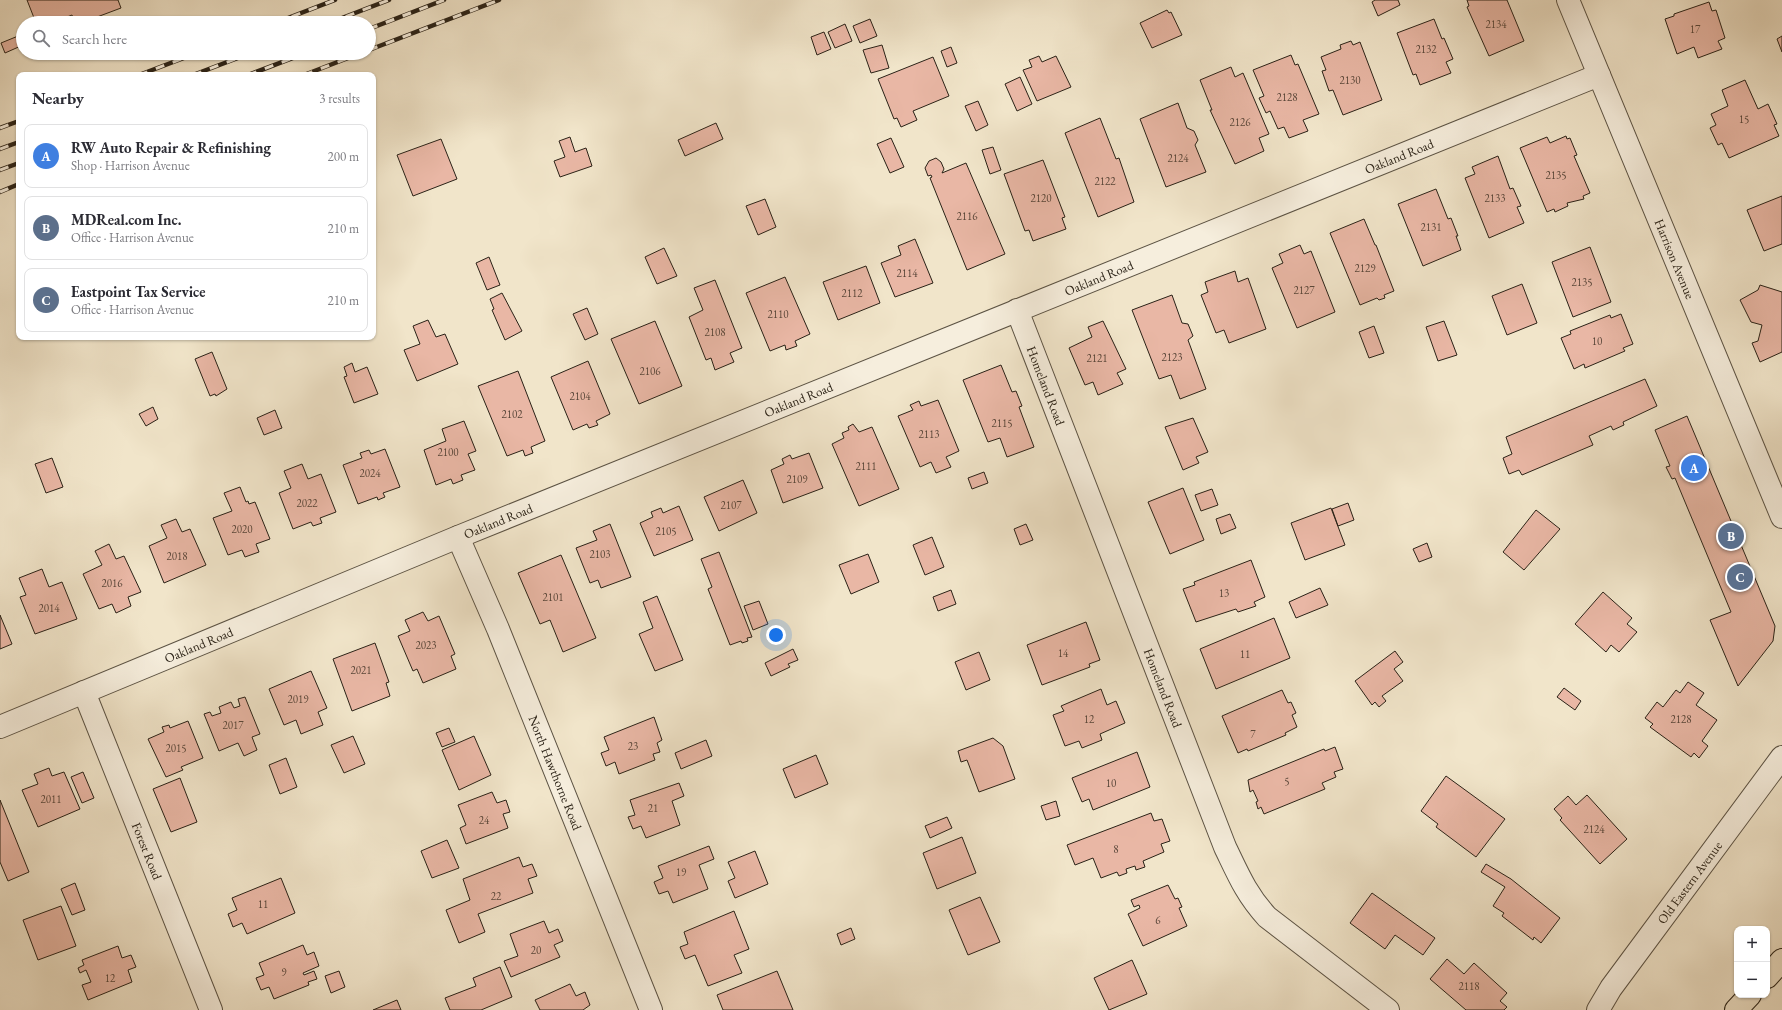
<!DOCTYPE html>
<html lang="en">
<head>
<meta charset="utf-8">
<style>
	body { margin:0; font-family:"EB Garamond",serif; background:#f7f7f7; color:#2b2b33 }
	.controls { position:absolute; right:12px; bottom:12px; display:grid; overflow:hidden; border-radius:8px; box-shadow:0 1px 3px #0004 }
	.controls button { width:36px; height:36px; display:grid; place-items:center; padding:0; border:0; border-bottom:1px solid #e1e1e2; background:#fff; color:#2b2b33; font:20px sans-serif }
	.you { position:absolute; left:776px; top:635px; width:14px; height:14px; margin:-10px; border:3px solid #fff; border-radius:50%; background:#1a73e8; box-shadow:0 0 0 6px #1a73e833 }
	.badge { display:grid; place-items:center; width:26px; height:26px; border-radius:50%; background:#2563eb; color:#fff; font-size:13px; font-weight:700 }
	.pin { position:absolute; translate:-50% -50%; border:2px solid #fff; box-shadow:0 1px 4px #0006 }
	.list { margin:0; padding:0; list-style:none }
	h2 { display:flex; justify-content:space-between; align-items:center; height:52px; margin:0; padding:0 16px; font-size:17px }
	h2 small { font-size:13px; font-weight:400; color:#7c7c81 }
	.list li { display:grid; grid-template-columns:26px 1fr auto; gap:12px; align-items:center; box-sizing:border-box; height:64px; margin:0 8px 8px; padding:0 8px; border:1px solid #e1e1e2; border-radius:8px }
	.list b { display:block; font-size:15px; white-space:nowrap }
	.list p { margin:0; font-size:13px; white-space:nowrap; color:#7c7c81 }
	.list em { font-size:13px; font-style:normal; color:#7c7c81 }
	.icon { flex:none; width:22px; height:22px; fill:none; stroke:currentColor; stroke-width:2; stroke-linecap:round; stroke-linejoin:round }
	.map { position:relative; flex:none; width:1782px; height:1010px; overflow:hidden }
	.search { position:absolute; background:#fff; box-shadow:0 1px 3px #0004; left:16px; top:16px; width:360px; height:44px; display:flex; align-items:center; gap:10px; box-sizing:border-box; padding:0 14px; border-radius:22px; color:#7c7c81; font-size:15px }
	.panel { position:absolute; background:#fff; box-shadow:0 1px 3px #0004; left:16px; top:72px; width:360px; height:268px; border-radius:8px }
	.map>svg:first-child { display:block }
	.building { fill:#e9b7a5; stroke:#2a2217 }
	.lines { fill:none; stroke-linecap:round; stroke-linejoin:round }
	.street-casing { stroke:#5c5344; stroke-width:24 }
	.primary-casing { stroke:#2a2217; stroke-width:24 }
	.street { stroke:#f6eedd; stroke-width:22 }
	.primary { stroke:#f1e5ca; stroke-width:22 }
	.rail-casing { stroke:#2a2217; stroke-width:4.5 }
	.rail { stroke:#f6eedd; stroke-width:3; stroke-dasharray:9; stroke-linecap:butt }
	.labels { text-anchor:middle; stroke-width:3; stroke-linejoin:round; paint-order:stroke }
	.number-label { font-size:11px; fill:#5a473a }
	.street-label { font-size:13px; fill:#2a2217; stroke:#f6eedd }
</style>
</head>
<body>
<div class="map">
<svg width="1782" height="1010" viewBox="0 0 1782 1010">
	<rect width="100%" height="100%" fill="#f1e5ca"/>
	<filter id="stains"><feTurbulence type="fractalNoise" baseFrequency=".005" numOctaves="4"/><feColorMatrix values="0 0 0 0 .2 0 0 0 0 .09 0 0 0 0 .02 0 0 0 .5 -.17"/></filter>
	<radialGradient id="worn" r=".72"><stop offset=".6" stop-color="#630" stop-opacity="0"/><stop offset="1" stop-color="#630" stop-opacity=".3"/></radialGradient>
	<!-- building -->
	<path class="building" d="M27,0h91l3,8 -40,15h-6l-3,-8 -5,2 3,6h-34z
		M1375,0h23l2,5 -22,11 -6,-14z
		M1467,0h40l17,41 -35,15 -22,-49 2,-1z
		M1709,2l3,9 4,-1 9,28 -7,3 4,8 -24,9 -4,-11 -17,7 -12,-35 9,-3v-2z
		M1167,10l2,3 2,-1 11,23 -30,13 -12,-25z
		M870,19l7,17 -17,7 -7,-17z
		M1434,19l8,20 2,-1 9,21 -7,3 5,11 -31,12 -4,-11 -3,1 -16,-42z
		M845,24l7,17 -17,7 -7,-16z
		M824,32l7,17 -14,6 -6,-18z
		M23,34v11l-18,8 -4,-10z
		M1782,36v16l-5,-13z
		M1351,41l2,4 7,-3 22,58 -39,15 -10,-25 -4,1 -7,-20 4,-1 -5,-13 20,-8 -1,-4z
		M882,45l7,23 -18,5 -8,-23z
		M951,47l6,16 -10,4 -6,-16z
		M1291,55l4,10 3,-1 21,50 -16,6 5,11 -19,7 -5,-11 -6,2 -8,-18 -4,2 -7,-15 5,-2 -11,-26z
		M1039,56l3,6 14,-6 15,31 -34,14 -14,-31 9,-3 -3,-7z
		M933,57l16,39 -36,15 4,9 -16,7 -4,-9 -3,1 -16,-40z
		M1231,67l4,10 8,-4 26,61 -10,4 5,13 -29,13 -25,-54h2l-12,-30z
		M1020,77l12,27 -15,7 -12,-27z
		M1745,80l13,29 10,-5 9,20 -3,1 5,11 -50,22 -7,-15 -4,2 -8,-17 6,-3 -5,-11 17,-8 -6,-16z
		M978,101l10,24 -12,6 -11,-25z
		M1178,103l9,25 7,3 4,9 -3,5 11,27 -40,15 -26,-68z
		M1100,118l16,41 3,-1 15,44 -36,15 -33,-84z
		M716,123l7,16 -38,17 -7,-16z
		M1566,136l1,3 3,-1 7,17 -3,1 16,37 -7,3 1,3 -17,4 1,3 -13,6 -1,-3 -7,3 -27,-64 27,-11 3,6z
		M570,137l5,15 11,-4 6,18 -32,11 -6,-16 11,-4 -6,-16z
		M891,138l13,29 -14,6 -13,-29z
		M441,139l16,40 -44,17 -16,-41z
		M993,147l8,23 -11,4 -8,-24z
		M1498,156l12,33 3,-1 8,18 -4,1 7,16 -35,15 -24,-60 10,-4 -3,-7z
		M936,158l5,4 3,7 -2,4 24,-10 39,91 -38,16 -37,-92 2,-1 -1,-2 -3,1 -3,-8 4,-7z
		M1043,160l22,57 -3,1 4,11 -33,12 -4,-11 -4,1 -21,-57z
		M1436,189l12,30 3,-1 7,18h-2l5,14 -38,16 -25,-62z
		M1782,196v48l-18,7 -17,-41z
		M765,199l11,28 -18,8 -12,-29z
		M1364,219l11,26h1l18,46 -10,4 1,3 -6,2 -2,-2 -17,7 -30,-72z
		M915,239l18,44 -38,14 -14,-34 20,-8 -3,-9z
		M1300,245l4,9 7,-3 24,61 -38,16 -25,-60 11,-5 -4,-9z
		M1590,247l21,55 -38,15 -21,-55z
		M664,248l13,28 -20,8 -12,-27z
		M489,257l11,28 -13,5 -11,-27z
		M866,266l14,37 -42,17 -15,-38z
		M1235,271l3,11 10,-4 18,51 -37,14 -5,-13 -8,3 -15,-38 7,-3 -3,-10z
		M785,277l25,57 -15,7 2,5 -11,4 -1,-5 -15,6 -24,-58z
		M715,280l27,68 -12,5 4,9 -19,8 -4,-12 -5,2 -17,-43 14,-7 -9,-22z
		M1522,284l15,39 -30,12 -15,-39z
		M1760,285l22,7v60l-22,10 -8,-19 6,-2 4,-16 -11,-3 -11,-22 18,-10z
		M502,293l20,38 -17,9 -13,-30 2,-1 -4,-10z
		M1172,295l10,28 6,1 5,12 -5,4 18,49 -26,10 -9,-24 -12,4 -27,-69z
		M587,308l11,26 -13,6 -12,-26z
		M1621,314l12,30 -10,4 2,3 -40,17 -1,-4 -10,5 -13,-31 10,-4 -1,-3 40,-16 1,3z
		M428,320l8,17 9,-3 13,30 -41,17 -13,-31 16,-6 -7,-18z
		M655,321l27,65 -43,18 -28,-65z
		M1103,321l23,48 -9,4 6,11 -25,11 -5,-13 -8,3 -16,-37 23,-11 -4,-10z
		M1444,321l13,34 -19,6 -12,-34z
		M1374,326l10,27 -15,5 -10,-26z
		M212,352l15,37 -11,7 -1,-2 -5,2 -15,-37z
		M588,361l22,53 -14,7 2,4 -9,3 -2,-4 -14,6 -22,-53z
		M352,363l3,9 12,-5 11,27 -24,9 -10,-26 3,-1 -3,-9z
		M1001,365l11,27 4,-1 6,15 -3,1 15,40 -27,10 -7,-19 -12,4 -25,-62z
		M518,371l27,70 -14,6 2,6 -8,3 -2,-6 -16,6 -29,-70z
		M1645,379l12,27 -34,16 1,3 -11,5 -2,-4 -22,10 4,9 -71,30 -3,-5 -10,4 -6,-16 9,-4 -6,-17z
		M938,400l21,51 -13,6 5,10 -15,6 -5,-11 -11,5 -22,-51 15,-6 -3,-5 9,-4 2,5z
		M153,407l5,12 -12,7 -7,-12z
		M275,410l7,18 -18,7 -7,-17z
		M1687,416l88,210 -2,15 -35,45 -28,-66 21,-8 -56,-134 -3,1 -6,-12 4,-1 -15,-36z
		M1193,418l15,34 -12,5 3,6 -16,7 -18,-43z
		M464,421l12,30 -8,3 7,16 -14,5 2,5 -10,4 -2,-5 -15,6 -12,-35 22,-9 -4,-12z
		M853,424l6,8 13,-5 27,62 -40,17 -27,-62 12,-6 -2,-5 7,-3 -1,-3z
		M385,449l15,38 -17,6 2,4 -7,3 -1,-3 -19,7 -15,-39 19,-7 -2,-5 9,-3 2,4z
		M809,453l14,35 -40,15 -12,-33 13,-6 -2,-5 8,-4 2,4z
		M52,458l11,29 -17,6 -11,-29z
		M302,464l6,15 13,-5 15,38 -16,6 2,5 -9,3 -2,-4 -18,7 -14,-36 12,-5 -7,-17z
		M984,472l4,11 -16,6 -4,-11z
		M743,480l14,33 -38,18 -15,-34z
		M240,487l6,15 2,-1 1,3 6,-2 15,37 -14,5 3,8 -14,5 -3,-7 -14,5 -15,-37 19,-7 -8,-18z
		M1183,488l21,52 -34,14 -22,-52z
		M1212,489l6,16 -17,6 -6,-16z
		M1348,503l6,17 -16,6 -6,-17z
		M679,506l14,34 -39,16 -14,-33 13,-6 -2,-5 10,-4 2,5z
		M1331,508l14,37 -40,15 -14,-37z
		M1536,510l24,19 -36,41 -21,-18z
		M1230,514l6,14 -15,6 -5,-15z
		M176,519l6,13 8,-3 16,36 -42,18 -15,-37 18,-8 -6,-13z
		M610,524l21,53 -30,11 -3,-8 -8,3 -14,-35 21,-8 -4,-9z
		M1026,524l7,16 -13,5 -6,-16z
		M932,537l12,30 -19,8 -12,-30z
		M1427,543l5,14 -13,5 -6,-13z
		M109,544l7,15 8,-3 17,36 -13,5 3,9 -15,7 -4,-9 -13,5 -16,-35 19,-9 -7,-14z
		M719,552l33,85 -5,1 1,3 -6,2 -1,-2 -11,4 -22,-56 4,-2 -11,-28z
		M868,554l11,28 -28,12 -12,-29z
		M561,555l35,83 -33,14 -13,-32 -10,4 -22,-51z
		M1251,560l14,37 -11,5 2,4 -18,6 -2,-3 -40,13 -13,-33 12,-4 -1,-3z
		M42,569l7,18 13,-5 15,37 -42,15 -15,-37 6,-2 -7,-17z
		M1320,588l8,17 -32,13 -7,-16z
		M951,590l5,14 -18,7 -5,-14z
		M1603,592l29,26 -5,6 10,8 -18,20 -8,-7 -5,7 -31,-28z
		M657,596l26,64 -28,11 -16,-37 14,-6 -10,-26z
		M759,601l9,23 -15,6 -9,-24z
		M423,612l5,9 11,-5 16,38 -4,2 5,13 -33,14 -6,-14 -4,2 -15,-35 12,-5 -5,-11z
		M0,615l12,29 -12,5z
		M1274,618l16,40 -74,31 -16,-40z
		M1086,622l14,38 -11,4 1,3 -48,18 -15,-40z
		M375,643l14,39 -3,1 4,13 -38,15 -19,-52z
		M793,649l5,11 -10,4 2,3 -19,9 -6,-13z
		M1395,651l8,11 -9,7 9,12 -21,15 4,5 -7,6 -4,-5 -3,3 -17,-24z
		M979,652l11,28 -24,10 -11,-28z
		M311,671l16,37 -9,4 5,13 -22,9 -5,-14 -12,5 -15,-36z
		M1688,682l16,11 -8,12 21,15 -15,21 6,5 -9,12 -5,-5 -3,4 -41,-30 3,-3 -8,-6 12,-16 6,5 13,-17 4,3z
		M1564,688l17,13 -6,9 -18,-13z
		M1101,689l6,16 9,-4 9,22 -25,11 2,6 -20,8 -3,-7 -14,5 -12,-31 11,-4 -3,-5z
		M1282,690l6,13 3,-1 5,11 -4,2 5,12 -12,6 1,2 -38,16 -1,-2 -9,4 -16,-37z
		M245,697l15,37 -8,3 5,13 -13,6 -6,-13 -19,8 -15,-37 6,-2 2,4 9,-3 -2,-6 12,-5 3,6 6,-2 -2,-7z
		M654,717l8,23 -5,3 3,9 -7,2 2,6 -36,14 -4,-12 -9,4 -5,-13 8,-3 -5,-13z
		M188,721l15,37 -22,9 2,3 -17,7 -18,-38 16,-7 -2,-5 7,-2 1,3z
		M449,728l6,14 -13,5 -6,-14z
		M353,736l12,28 -21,9 -13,-28z
		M474,736l17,39 -32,15 -17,-40z
		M993,738l10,8 12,33 -36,13 -12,-32 -6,2 -3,-11z
		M706,740l6,16 -31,13 -6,-16z
		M1335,747l8,22 -9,3 2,5 -14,6 3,6 -61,25 -3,-7 -3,2 -2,-7 2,-1 -5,-11 -3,2 -2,-12 76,-31 1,2z
		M1137,752l13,35 -57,23 -4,-11 -7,3 -10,-24z
		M816,755l12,29 -33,14 -12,-29z
		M286,758l11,29 -17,7 -11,-29z
		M49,768l3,8 12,-4 16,37 -42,18 -16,-37 16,-6 -4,-10z
		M83,772l11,26 -12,5 -11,-26z
		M1446,776l59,43 -29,38 -40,-30 2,-3 -17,-13z
		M180,778l17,44 -26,10 -18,-43z
		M679,783l5,13 -12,5 8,24 -34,13 -5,-12 -8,3 -5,-12 7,-2 -5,-15z
		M492,792l5,11 9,-3 4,12 -7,2 5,14 -42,16 -6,-16 6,-3 -8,-20z
		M1587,795l40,44 -27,25 -40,-44 2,-2 -8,-9 14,-13 8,9z
		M0,800l29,72 -21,9 -8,-19z
		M1056,801l4,15 -14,4 -5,-14z
		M1151,813l3,8 8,-2 8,22 -9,3 3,8 -21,9 2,6 -9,3 -1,-4 -9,3 1,4 -8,3 -2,-4 -16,6 -8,-20 -18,7 -8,-20z
		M947,817l5,11 -22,10 -5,-12z
		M962,837l14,36 -39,16 -14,-36z
		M447,840l12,28 -27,10 -11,-27z
		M709,846l5,13 -15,6 9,24 -35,14 -5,-12 -9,3 -5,-12 9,-4 -5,-12z
		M755,851l13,33 -33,14 -7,-17 7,-3 -7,-16z
		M519,857l4,10 9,-3 5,12 -9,3 5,14 -55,21 7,18 -26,11 -13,-33 24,-10 -7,-21z
		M1486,864l25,15 49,39 -19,25 -7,-6 -1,3 -31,-24 2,-3 -11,-7 12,-19 -24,-15z
		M281,878l14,35 -48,21 -5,-11 -9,4 -5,-13 9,-4 -5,-12z
		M75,883l10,27 -13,5 -11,-26z
		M1168,885l7,14 3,-1 4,9 -3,1 8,18 -44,20 -15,-32 12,-6 -1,-3 -5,2 -3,-7z
		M1372,893l63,45 -12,17 -28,-20 -10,14 -35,-26z
		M980,897l20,45 -32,13 -19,-45z
		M61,906l15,40 -38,14 -15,-40z
		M734,911l15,38 -15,6 8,18 -34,13 -13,-31 -10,4 -5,-12 8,-3 -4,-12z
		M544,921l5,12 9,-4 5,12 -9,4 6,12 -49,20 -7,-16 14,-5 -8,-22z
		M851,928l4,11 -14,6 -4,-11z
		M303,945l4,10 7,-3 5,14 -16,7 1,2 10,-4 3,8 -9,3 1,3 -35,14 -5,-12 -8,3 -5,-12 8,-3 -5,-12z
		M118,946l4,12 9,-3 5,12 -8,3 4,12 -44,18 -6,-15 9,-3 -5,-12 -6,3 -2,-5 6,-3 -2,-5z
		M1447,959l17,15 10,-11 33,30 -7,8 7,6 -3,3h-38l-36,-31z
		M1132,960l15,34 -38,16 -15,-32z
		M500,967l12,30 -31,13h-31l-5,-12 31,-12 -3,-8z
		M339,971l6,16 -14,6 -6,-17z
		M777,971l16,39h-70l-6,-15z
		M570,984l6,12 9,-4 5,13 -7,5h-43l-5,-10z
		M397,1000l4,10h-28z"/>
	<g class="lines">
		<!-- street casing -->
		<g class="street-casing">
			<g id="street">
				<path id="s1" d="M1568,0l214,517"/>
				<path id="s2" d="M1017,310l208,537c13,27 21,47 42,70l121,93"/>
				<path id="s3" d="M458,537l40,92 153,381"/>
				<path id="s4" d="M84,692l127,318"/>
				<path id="s5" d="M0,727l458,-190 1141,-462"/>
				<path id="s6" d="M1598,1010l13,-22 171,-231"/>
			</g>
		</g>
		<!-- primary casing -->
		<g class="primary-casing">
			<path id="primary" d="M1767,977l15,-17
				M1736,1010l14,-15"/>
		</g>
		<!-- street -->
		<use href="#street" class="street"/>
		<!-- primary -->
		<use href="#primary" class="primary"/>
		<!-- rail casing -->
		<g class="rail-casing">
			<path id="rail" d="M275,23l60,-23
				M329,23l60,-23
				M369,29l75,-29
				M369,50l130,-50
				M139,75l58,-22
				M193,75l58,-22
				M248,75l58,-22
				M304,75l57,-22
				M0,128l19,-7
				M0,149l19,-7
				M0,170l19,-7
				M0,192l19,-8"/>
		</g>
		<!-- rail -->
		<use href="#rail" class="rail"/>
	</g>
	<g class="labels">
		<!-- number labels -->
		<g class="number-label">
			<text x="1496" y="28">2134</text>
			<text x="1695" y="33">17</text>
			<text x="1426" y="53">2132</text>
			<text x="1350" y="84">2130</text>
			<text x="1287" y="101">2128</text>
			<text x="1744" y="123">15</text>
			<text x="1240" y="126">2126</text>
			<text x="1178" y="162">2124</text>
			<text x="1556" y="179">2135</text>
			<text x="1105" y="185">2122</text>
			<text x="1041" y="202">2120</text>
			<text x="1495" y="202">2133</text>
			<text x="967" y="220">2116</text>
			<text x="1431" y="231">2131</text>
			<text x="1365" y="272">2129</text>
			<text x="907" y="277">2114</text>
			<text x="1582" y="286">2135</text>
			<text x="1304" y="294">2127</text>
			<text x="852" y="297">2112</text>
			<text x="778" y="318">2110</text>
			<text x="715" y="336">2108</text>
			<text x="1597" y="345">10</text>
			<text x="1172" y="361">2123</text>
			<text x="1097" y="362">2121</text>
			<text x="650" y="375">2106</text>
			<text x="580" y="400">2104</text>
			<text x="512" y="418">2102</text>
			<text x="1002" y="427">2115</text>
			<text x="929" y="438">2113</text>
			<text x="448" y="456">2100</text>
			<text x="866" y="470">2111</text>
			<text x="370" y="477">2024</text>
			<text x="797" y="483">2109</text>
			<text x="307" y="507">2022</text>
			<text x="731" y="509">2107</text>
			<text x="242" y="533">2020</text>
			<text x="666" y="535">2105</text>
			<text x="600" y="558">2103</text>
			<text x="177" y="560">2018</text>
			<text x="112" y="587">2016</text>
			<text x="1224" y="597">13</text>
			<text x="553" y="601">2101</text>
			<text x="49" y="612">2014</text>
			<text x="426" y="649">2023</text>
			<text x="1063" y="657">14</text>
			<text x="1245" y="658">11</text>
			<text x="361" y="674">2021</text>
			<text x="298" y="703">2019</text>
			<text x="1089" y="723">12</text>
			<text x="1681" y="723">2128</text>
			<text x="233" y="729">2017</text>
			<text x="1253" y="738">7</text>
			<text x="633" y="750">23</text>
			<text x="176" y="752">2015</text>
			<text x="1287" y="785">5</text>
			<text x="1111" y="787">10</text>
			<text x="51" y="803">2011</text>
			<text x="653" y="812">21</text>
			<text x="484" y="824">24</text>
			<text x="1594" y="833">2124</text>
			<text x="1116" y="853">8</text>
			<text x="681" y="876">19</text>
			<text x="496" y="900">22</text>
			<text x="263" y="908">11</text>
			<text x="1158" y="924">6</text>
			<text x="536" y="954">20</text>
			<text x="284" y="976">9</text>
			<text x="110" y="982">12</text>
			<text x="1469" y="990">2118</text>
		</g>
		<!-- street labels -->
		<g class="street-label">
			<text dy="5" stroke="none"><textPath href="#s5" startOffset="1511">Oakland Road</textPath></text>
			<text dy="5" stroke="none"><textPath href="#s1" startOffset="280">Harrison Avenue</textPath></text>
			<text dy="5" stroke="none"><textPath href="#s5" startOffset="1187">Oakland Road</textPath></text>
			<text dy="5" stroke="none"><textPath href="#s2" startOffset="81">Homeland Road</textPath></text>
			<text dy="5" stroke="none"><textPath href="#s5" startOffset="863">Oakland Road</textPath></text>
			<text dy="5" stroke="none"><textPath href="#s5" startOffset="539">Oakland Road</textPath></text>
			<text dy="5" stroke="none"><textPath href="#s5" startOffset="215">Oakland Road</textPath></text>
			<text dy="5" stroke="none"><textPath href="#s2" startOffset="405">Homeland Road</textPath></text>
			<text dy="5" stroke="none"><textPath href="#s3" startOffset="255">North Hawthorne Road</textPath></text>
			<text dy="5" stroke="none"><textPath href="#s4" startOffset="171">Forest Road</textPath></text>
			<text dy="5" stroke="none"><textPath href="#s6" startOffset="157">Old Eastern Avenue</textPath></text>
		</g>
	</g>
	<rect width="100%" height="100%" filter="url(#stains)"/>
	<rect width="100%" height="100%" fill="url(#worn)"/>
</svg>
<div class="controls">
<button>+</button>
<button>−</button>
</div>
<div class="you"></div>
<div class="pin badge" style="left:1694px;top:468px;background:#3f7fe0">A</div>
<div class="pin badge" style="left:1731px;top:536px;background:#5c6f8a">B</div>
<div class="pin badge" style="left:1740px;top:577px;background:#5c6f8a">C</div>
<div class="search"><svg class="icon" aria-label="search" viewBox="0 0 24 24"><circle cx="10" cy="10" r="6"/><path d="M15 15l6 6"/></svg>Search here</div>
<section class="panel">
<h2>Nearby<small>3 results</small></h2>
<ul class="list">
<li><span class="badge" style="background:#3f7fe0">A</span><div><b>RW Auto Repair &amp; Refinishing</b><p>Shop · Harrison Avenue</p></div><em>200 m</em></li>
<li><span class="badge" style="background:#5c6f8a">B</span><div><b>MDReal.com Inc.</b><p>Office · Harrison Avenue</p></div><em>210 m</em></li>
<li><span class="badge" style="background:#5c6f8a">C</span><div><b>Eastpoint Tax Service</b><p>Office · Harrison Avenue</p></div><em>210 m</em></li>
</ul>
</section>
</div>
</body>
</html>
